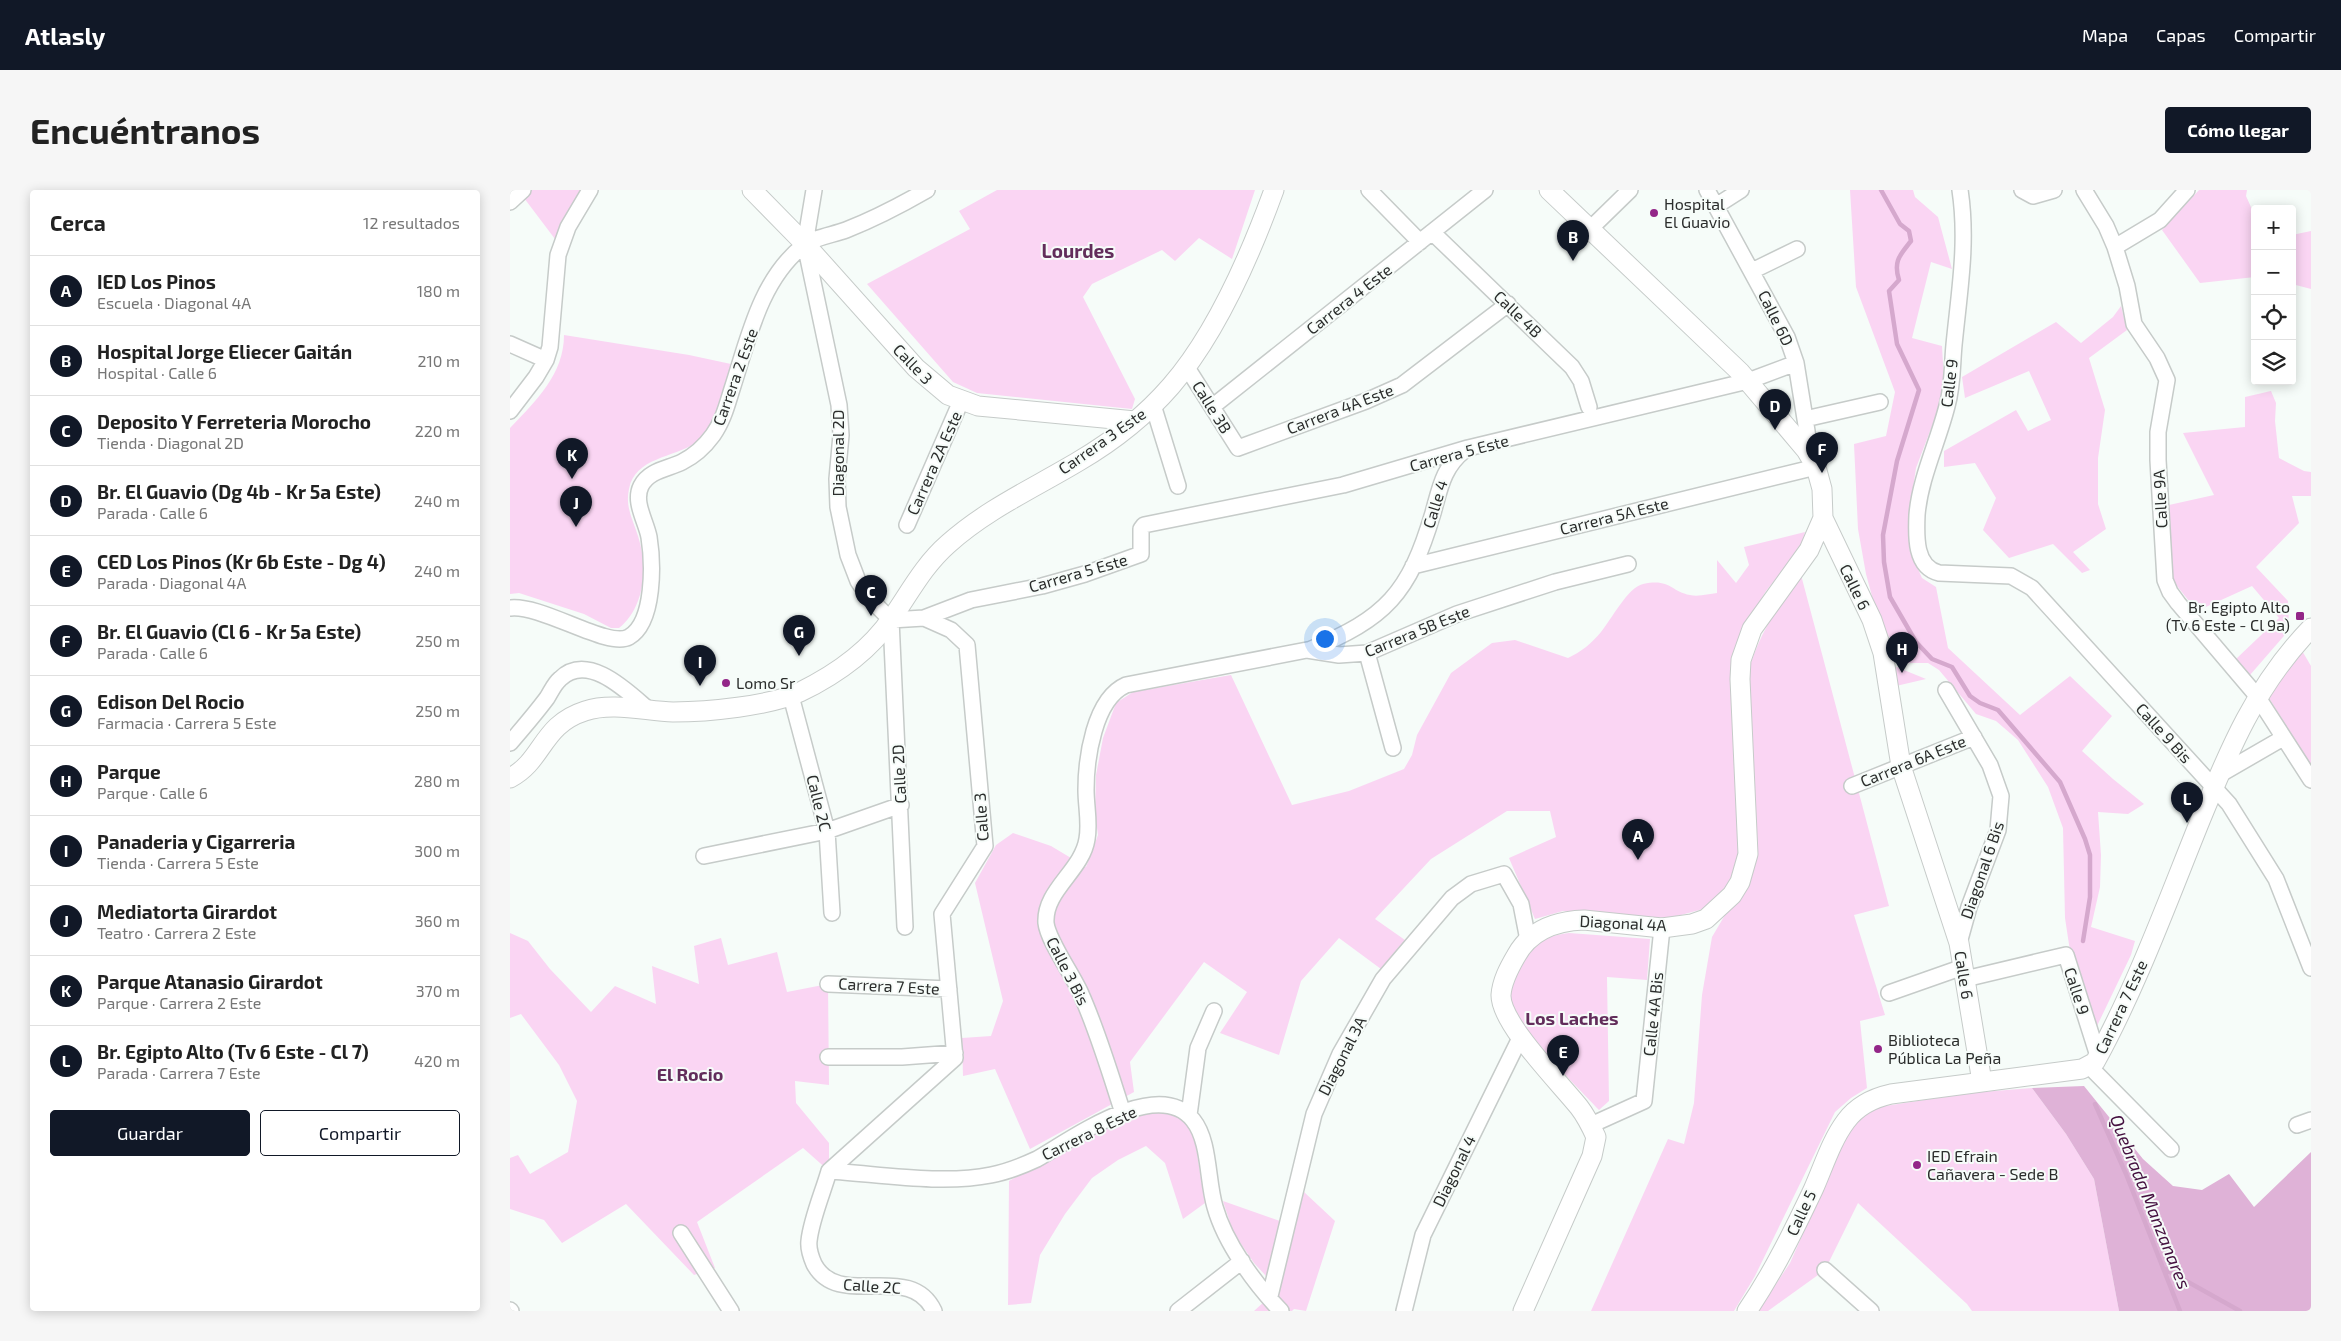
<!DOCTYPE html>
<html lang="es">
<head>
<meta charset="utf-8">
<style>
	body { margin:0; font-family:"Exo 2",sans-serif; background:#f6f6f6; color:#222 }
	.controls { position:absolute; right:15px; top:15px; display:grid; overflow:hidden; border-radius:5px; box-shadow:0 2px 12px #0003 }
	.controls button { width:45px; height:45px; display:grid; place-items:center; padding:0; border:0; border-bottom:1px solid #e0e0e0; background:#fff; color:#222; font:25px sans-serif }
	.you { position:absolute; left:814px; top:448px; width:18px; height:18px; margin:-12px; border:4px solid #fff; border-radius:50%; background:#1a73e8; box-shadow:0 0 0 8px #1a73e833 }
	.badge { display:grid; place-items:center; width:32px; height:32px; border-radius:50%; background:#111827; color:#fff; font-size:16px; font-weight:700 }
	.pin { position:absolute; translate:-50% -41px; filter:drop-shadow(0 1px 2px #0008) }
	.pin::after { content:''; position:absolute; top:26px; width:18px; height:15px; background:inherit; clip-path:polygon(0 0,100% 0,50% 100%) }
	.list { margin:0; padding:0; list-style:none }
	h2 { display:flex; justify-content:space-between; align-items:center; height:65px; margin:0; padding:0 20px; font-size:21px }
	h2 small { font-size:16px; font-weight:400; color:#767676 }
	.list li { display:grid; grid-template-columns:32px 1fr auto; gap:15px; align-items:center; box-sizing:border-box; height:70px; padding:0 20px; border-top:1px solid #e0e0e0 }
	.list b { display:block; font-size:19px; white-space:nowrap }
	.list p { margin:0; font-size:16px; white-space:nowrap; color:#767676 }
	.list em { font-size:16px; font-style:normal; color:#767676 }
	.actions { display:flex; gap:10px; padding:15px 20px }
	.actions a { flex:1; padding:11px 0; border:1px solid #111827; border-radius:5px; text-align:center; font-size:18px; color:#111827 }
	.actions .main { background:#111827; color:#fff }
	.icon { flex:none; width:28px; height:28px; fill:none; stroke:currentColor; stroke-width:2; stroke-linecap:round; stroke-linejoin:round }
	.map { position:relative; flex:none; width:1801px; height:1121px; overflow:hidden; border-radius:5px }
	header { display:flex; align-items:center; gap:30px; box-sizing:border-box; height:70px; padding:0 25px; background:#111827; color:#fff }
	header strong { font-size:24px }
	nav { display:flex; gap:28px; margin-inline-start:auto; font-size:18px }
	.intro { display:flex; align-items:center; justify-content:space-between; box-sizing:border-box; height:120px; padding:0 30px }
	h1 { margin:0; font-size:35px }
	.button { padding:12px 22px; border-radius:5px; background:#111827; color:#fff; font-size:18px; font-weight:700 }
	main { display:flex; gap:30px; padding:0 30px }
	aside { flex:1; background:#fff; border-radius:5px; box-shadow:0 2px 12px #0003 }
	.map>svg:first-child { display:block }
	.green { fill:#fad5f3 }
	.forest { fill:#dfb2d7 }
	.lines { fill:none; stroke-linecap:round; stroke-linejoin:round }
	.stream { stroke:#d5a8cd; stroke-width:4.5 }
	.minor-casing { stroke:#c6cbc9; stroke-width:18 }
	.tertiary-casing { stroke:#c6cbc9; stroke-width:21 }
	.minor { stroke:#fff; stroke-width:15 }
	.tertiary { stroke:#fff; stroke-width:19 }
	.poi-dot { fill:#932688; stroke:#f6fcf9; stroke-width:2 }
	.labels { text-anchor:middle; stroke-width:4; stroke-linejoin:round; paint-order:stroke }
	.poi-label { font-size:16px; fill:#2b2d2c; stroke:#f6fcf9; text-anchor:start }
	.street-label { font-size:16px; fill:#2b2d2c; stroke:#f6fcf9 }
	.neighbourhood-label { font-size:18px; font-weight:bold; fill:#622d5b; stroke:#f6fcf9 }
	.water-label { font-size:18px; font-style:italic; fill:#440f3f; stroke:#f6fcf9 }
	.quarter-label { font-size:19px; font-weight:bold; fill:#622d5b; stroke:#f6fcf9 }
</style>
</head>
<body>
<header>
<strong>Atlasly</strong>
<nav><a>Mapa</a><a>Capas</a><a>Compartir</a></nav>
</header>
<div class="intro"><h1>Encuéntranos</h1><a class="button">Cómo llegar</a></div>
<main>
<aside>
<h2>Cerca<small>12 resultados</small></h2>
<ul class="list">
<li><span class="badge">A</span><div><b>IED Los Pinos</b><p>Escuela · Diagonal 4A</p></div><em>180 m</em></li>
<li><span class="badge">B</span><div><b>Hospital Jorge Eliecer Gaitán</b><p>Hospital · Calle 6</p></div><em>210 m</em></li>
<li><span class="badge">C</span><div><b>Deposito Y Ferreteria Morocho</b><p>Tienda · Diagonal 2D</p></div><em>220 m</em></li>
<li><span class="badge">D</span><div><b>Br. El Guavio (Dg 4b - Kr 5a Este)</b><p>Parada · Calle 6</p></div><em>240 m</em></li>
<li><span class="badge">E</span><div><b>CED Los Pinos (Kr 6b Este - Dg 4)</b><p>Parada · Diagonal 4A</p></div><em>240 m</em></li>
<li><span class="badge">F</span><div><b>Br. El Guavio (Cl 6 - Kr 5a Este)</b><p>Parada · Calle 6</p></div><em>250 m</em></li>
<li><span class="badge">G</span><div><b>Edison Del Rocio</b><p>Farmacia · Carrera 5 Este</p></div><em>250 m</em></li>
<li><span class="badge">H</span><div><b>Parque</b><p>Parque · Calle 6</p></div><em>280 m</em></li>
<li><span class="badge">I</span><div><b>Panaderia y Cigarreria</b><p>Tienda · Carrera 5 Este</p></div><em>300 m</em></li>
<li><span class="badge">J</span><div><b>Mediatorta Girardot</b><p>Teatro · Carrera 2 Este</p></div><em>360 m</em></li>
<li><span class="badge">K</span><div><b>Parque Atanasio Girardot</b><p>Parque · Carrera 2 Este</p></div><em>370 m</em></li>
<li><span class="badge">L</span><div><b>Br. Egipto Alto (Tv 6 Este - Cl 7)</b><p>Parada · Carrera 7 Este</p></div><em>420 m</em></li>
</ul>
<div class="actions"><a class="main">Guardar</a><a>Compartir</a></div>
</aside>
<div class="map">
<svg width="1801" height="1121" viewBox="0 0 1801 1121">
	<rect width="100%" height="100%" fill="#f6fcf9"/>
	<!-- green -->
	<path class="green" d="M22,0h49l-26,49 -31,-41z
		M487,0h258l-23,69 -33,-21 -24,23 -13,-11 -70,34 -9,13 52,102 -3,10 -155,-16 -24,-11 -86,-98 103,-55 -11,-18z
		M1340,0h63l2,7 23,20 14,52 -21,-7 -19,76 30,8 2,35 -4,24 -24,63 -8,53 2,30 12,27 14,9 12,61 72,67 50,-39 42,40 -30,35 31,28 31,25 -16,10 -30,-2 3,43 -1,32 -9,40 44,14 -4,14 -34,71 -24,-74 -3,-1 -5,-33 -2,-90 -15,-41 -30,-47 -22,-19 -20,-7 -37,-44 -11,-7h-21l-28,-41 -13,-48 -8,-45 -4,-85 32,-8 9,-44 -39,-105z
		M1689,0h48l-1,6 9,20v61l-55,6 -38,-53z
		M1801,41v58l-19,-5v-49z
		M1611,116l6,24 -38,28 16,52 -7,48v46l8,25 -33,23 17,18 -8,3 -29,-29 -44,14 -26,-28 13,-32 -21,-35 -31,4v-16l72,-41 12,21 23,-11 -22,-49 -64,27 -3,-21 94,-55 25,21 32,-26z
		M54,145l125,20 42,9c-8,26 -12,63 -36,79 -21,15 -60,14 -66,46 -4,18 4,31 9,47 10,31 7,71 -19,92h-8l-27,-14 -65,-21 -9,1v-166c26,-27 54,-54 54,-93z
		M1761,201l5,12 -1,18 4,37 25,13 7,1v24h-19l7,27 -43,44 32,34 1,29 -39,45 -14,-16 43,-41 -27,-32 -55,25 -24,-30 -4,-76 45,-10 -31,-62 62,-6v-30z
		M1295,342l-4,15 -35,44 -25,42 1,208 -12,43 -27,25 -33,9 -45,-1 -62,-6 -28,8 -26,-61 47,-21 -6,-26h-43l-76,48 -56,60 30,21 -24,29 -42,-31 -38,43 -22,74 -59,-22 27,-41 -43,-30 -74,100 4,30 -104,57 -35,-80 -32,7 -1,-38 29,-2 12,-35 -28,-118 21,-38 17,-12 38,13 35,21 12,-32 -3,-21 1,-39 7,-37 13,-35 17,-11 98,-17 61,130 57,-14 55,-22 8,-14 5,-20 34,-62 41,-30 23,-3 53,18c13,-6 24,-15 33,-26 10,-12 27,-45 42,-48 27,-6 27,7 47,11 8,2 19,-1 27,-2v-33l19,23 13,-18 -5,-18z
		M1291,385l88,331 -35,9 31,100 -25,6 7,67 -16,10 -16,14 -80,164 -21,35h-143l77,-172 16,5 10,-41 8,-108 10,-58 13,-22 23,-31 10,-31 -9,-184c11,-36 29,-64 52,-94z
		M1791,459l10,17v100l-42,-68z
		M1384,476l32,13 -30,7z
		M0,743l18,8 22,28 41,43 24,-26 41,18 -4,-38 47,18 -5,-38 27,-8 7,27 49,-13 10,40 41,-8 1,101 -34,-4 1,22 33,40v28l-26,-23 -106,74 18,46 -21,7 -68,-71 -64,39 -18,-23 -34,-11v-51l8,-3 12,19 38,-22 9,-51 -18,-36 -38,-51 -11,4z
		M1059,743l81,6 -3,41 -40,-3 2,124 -10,9c-19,-21 -84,-83 -89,-106 -3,-16 3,-30 12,-43 13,-19 24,-25 47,-28z
		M1522,898l34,46 28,45 25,132h-147l-5,-7 -109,-101 -33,67 -57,41h-10l32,-48 57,-129 19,-25 103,-16z
		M640,919l31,7 12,13 12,74 -22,16 -18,-56 -19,-17 -28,14 -26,18 -27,36 -25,41 -9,48 -23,2 1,-124c45,-25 92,-55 141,-72z
		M794,1002l31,29 -29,90 -12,-2 -2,2h-38l24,-22 -24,-26 -21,-31 -10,-31 71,25z"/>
	<!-- forest -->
	<path class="forest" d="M1574,896l59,73 30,27 29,4 27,-16 25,33 57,-55v159h-192l-25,-132 -28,-45 -34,-46z"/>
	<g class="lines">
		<!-- stream -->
		<path class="stream" d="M1371,0l19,34 9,7 2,10c-11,14 -18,20 -12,39l-10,11 8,53 22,46 -22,71 -14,74 1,27 6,35 26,45 16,17 20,8 18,29 10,7 18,7 62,72 25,57 5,16v42l-7,44
			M1585,914l31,70 54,137
			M1653,1078l77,43"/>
		<!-- minor casing -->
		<g class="minor-casing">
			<path id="minor" d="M304,0l-9,54 34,161 2,30 -4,44 1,28 10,48 10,26 12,18 21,21
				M859,0l51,52
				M1197,0l80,147 9,26 15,93
				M1450,0c8,53 -1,103 -6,155 -2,21 -1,40 -7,61 -9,36 -27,72 -30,109 -1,22 -2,52 22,58l72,3 21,12 197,216 47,75 35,89
				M1512,0l11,6 21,-6
				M1574,0l22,36 9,21 12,39 7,38 23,34 10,22 -9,52v28l7,120 5,12 8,11 79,93 54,84
				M0,12l13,-12
				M1206,16l25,-16
				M1080,39l40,-39
				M922,42l140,135 9,14 8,26
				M1605,57l45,-27 27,-30
				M1242,81l45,-22
				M0,154l36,16
				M676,176l52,82 128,-47 36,-16 106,-81
				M643,215l25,81
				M702,217l273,-217
				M0,221l26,-34 10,-17 4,-13 8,-92 10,-28 22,-37
				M1295,229l75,-17
				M397,335l54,-124
				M903,376l403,-99
				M0,418c32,-4 98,41 119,29 26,-15 24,-75 20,-100 -3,-16 -16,-35 -8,-51 8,-16 27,-17 41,-24 12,-6 23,-16 31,-27 10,-14 14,-30 19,-46 16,-49 28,-109 71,-143 11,-9 30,-11 43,-16 28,-11 55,-25 81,-40
				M381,430l33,-2 47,-18 71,-14 43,-12 56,-20v-25l3,-4 199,-40 125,-37 280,-67 48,-18
				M381,430l14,307
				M799,460c77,-32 100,-56 124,-137 7,-25 10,-46 32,-63
				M857,463l26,95
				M1436,500l44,75 11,31 -3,34 -29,77 -10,36
				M281,506l36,135 5,82
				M0,553c13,-15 25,-29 37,-45 4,-6 7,-14 13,-19 28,-28 69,14 89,31
				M1709,585l64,-37
				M1342,596l122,-49
				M194,666l123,-25 74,-26
				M1455,789l101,-24 32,101
				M318,794l121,5
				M1379,803l74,-26
				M318,867h74l53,-4
				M1579,876l82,83
				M613,923c-13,-40 -25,-81 -42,-119 -8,-19 -33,-53 -35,-71 -2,-33 36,-52 41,-84 3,-16 -1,-33 -1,-49 0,-31 8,-91 40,-105l181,-35 32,5 28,-2 90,-39 98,-32 73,-18
				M679,925l9,-67 16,-37
				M1081,935l53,-24 18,-173
				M1787,935l14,-5
				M319,981l126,-113 -13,-144 43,-68 -18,-201 -16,-15 -27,-12
				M319,981c50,3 113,14 162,4 16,-3 31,-9 46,-16 35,-20 121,-83 156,-39 17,21 14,61 22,87 10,36 40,77 66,104
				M319,981c-6,21 -18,49 -20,70 -1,8 2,16 5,23 25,47 96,-4 120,47
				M171,1043l50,78
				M1315,1080l46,41
				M760,1106l44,-182 26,-60 43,-75 69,-81 19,-14 33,-10 17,30 7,36
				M0,1120l1,1
				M668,1121l64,-50
				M894,1121l19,-76 98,-199"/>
		</g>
		<!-- tertiary casing -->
		<g class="tertiary-casing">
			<path id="tertiary" d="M242,0l53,54 111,124 32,27 30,11 157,15
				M1039,0l191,182 66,78 10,17 6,22 1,29 49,102 11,33 18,113 58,177 23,139
				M0,588c34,-18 31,-53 75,-67 27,-9 60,0 88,1 34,0 97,-6 127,-20 35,-17 70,-42 92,-74 18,-26 32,-53 56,-74 39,-35 86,-56 131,-83 34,-20 66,-45 92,-75 46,-53 79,-130 103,-196
				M1013,1121l69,-155 4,-19c-5,-11 -10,-21 -17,-30 -19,-24 -79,-84 -78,-112 1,-14 8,-27 15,-39 14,-26 40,-35 68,-36l78,8 30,-4 14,-5 26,-24 8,-13 8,-28 -8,-175 1,-19 11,-31 57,-79 14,-32
				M1237,1121c26,-38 46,-79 66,-121 10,-22 18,-49 33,-69 11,-15 27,-23 45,-27l191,-25 13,-7c41,-74 73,-162 105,-241 29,-71 56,-136 111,-193"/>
		</g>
		<!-- minor -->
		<use href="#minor" class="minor"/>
		<!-- tertiary -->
		<use href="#tertiary" class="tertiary"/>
	</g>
	<!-- markers -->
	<g class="poi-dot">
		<circle cx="1144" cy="23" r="5"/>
		<rect x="1785" y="421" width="10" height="10" rx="2.5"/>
		<circle cx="216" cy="493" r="5"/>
		<circle cx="1368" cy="859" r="5"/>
		<circle cx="1407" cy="975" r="5"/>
	</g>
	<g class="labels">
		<!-- poi labels -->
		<g class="poi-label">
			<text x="1154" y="20">Hospital<tspan x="1154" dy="18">El Guavio</tspan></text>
			<text x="1780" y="423" text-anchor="end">Br. Egipto Alto<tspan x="1780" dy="18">(Tv 6 Este - Cl 9a)</tspan></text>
			<text x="226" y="499">Lomo Sr</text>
			<text x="1378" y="856">Biblioteca<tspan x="1378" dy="18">Pública La Peña</tspan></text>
			<text x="1417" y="972">IED Efrain<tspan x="1417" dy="18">Cañavera - Sede B</tspan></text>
		</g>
		<!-- street labels -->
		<g class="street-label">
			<text transform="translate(839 109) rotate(-38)" y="6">Carrera 4 Este</text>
			<text transform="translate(1008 124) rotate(44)" y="6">Calle 4B</text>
			<text transform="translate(1266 128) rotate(64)" y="6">Calle 6D</text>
			<text transform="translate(403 174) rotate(46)" y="6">Calle 3</text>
			<text transform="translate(225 187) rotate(-70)" y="6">Carrera 2 Este</text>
			<text transform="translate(1439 193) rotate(-83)" y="6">Calle 9</text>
			<text transform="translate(702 217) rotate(58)" y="6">Calle 3B</text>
			<text transform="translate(830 219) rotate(-21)" y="6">Carrera 4A Este</text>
			<text transform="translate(592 251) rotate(-35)" y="6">Carrera 3 Este</text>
			<text transform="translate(328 263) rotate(-90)" y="6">Diagonal 2D</text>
			<text transform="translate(949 263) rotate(-15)" y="6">Carrera 5 Este</text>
			<text transform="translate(424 273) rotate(-66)" y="6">Carrera 2A Este</text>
			<text transform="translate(1650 309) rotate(-93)" y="6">Calle 9A</text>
			<text transform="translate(925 314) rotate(-73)" y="6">Calle 4</text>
			<text transform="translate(1104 326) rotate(-14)" y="6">Carrera 5A Este</text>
			<text transform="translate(568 383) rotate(-16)" y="6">Carrera 5 Este</text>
			<text transform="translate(1345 397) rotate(64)" y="6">Calle 6</text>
			<text transform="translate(907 441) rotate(-22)" y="6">Carrera 5B Este</text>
			<text transform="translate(1654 543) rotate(48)" y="6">Calle 9 Bis</text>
			<text transform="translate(1403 571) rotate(-22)" y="6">Carrera 6A Este</text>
			<text transform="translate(389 584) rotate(-93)" y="6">Calle 2D</text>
			<text transform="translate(309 613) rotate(76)" y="6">Calle 2C</text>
			<text transform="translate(471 627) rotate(-94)" y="6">Calle 3</text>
			<text transform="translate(1472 680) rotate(-71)" y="6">Diagonal 6 Bis</text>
			<text transform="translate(1113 733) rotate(3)" y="6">Diagonal 4A</text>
			<text transform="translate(558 781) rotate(63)" y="6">Calle 3 Bis</text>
			<text transform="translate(1454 785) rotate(81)" y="6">Calle 6</text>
			<text transform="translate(379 796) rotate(3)" y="6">Carrera 7 Este</text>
			<text transform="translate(1567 801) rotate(72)" y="6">Calle 9</text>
			<text transform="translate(1611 817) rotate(-65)" y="6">Carrera 7 Este</text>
			<text transform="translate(1143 824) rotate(-84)" y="6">Calle 4A Bis</text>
			<text transform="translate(832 866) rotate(-63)" y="6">Diagonal 3A</text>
			<text transform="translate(579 943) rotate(-26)" y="6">Carrera 8 Este</text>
			<text transform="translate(944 981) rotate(-64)" y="6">Diagonal 4</text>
			<text transform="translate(1291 1023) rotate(-65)" y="6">Calle 5</text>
			<text transform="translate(362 1096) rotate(4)" y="6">Calle 2C</text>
		</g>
		<!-- neighbourhood labels -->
		<g class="neighbourhood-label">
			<text x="1062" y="835">Los Laches</text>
			<text x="180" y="891">El Rocio</text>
		</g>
		<!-- water labels -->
		<g class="water-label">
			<text transform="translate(1640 1012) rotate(68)" y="6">Quebrada Manzanares</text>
		</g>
		<!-- quarter labels -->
		<g class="quarter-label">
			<text x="568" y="68">Lourdes</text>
		</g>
	</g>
</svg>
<div class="controls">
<button>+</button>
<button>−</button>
<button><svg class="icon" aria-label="locate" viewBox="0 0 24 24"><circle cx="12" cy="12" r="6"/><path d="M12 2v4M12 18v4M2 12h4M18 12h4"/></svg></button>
<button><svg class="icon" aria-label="layers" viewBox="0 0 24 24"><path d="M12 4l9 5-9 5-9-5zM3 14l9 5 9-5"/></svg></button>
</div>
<div class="you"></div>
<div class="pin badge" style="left:1128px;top:670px">A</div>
<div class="pin badge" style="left:1063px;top:71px">B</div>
<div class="pin badge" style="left:361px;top:426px">C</div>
<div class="pin badge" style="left:1265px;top:240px">D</div>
<div class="pin badge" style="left:1053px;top:886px">E</div>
<div class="pin badge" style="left:1312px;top:283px">F</div>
<div class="pin badge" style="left:289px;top:466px">G</div>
<div class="pin badge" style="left:1392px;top:483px">H</div>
<div class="pin badge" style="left:190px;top:496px">I</div>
<div class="pin badge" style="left:66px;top:337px">J</div>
<div class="pin badge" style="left:62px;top:289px">K</div>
<div class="pin badge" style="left:1677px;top:633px">L</div>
</div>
</main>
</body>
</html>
